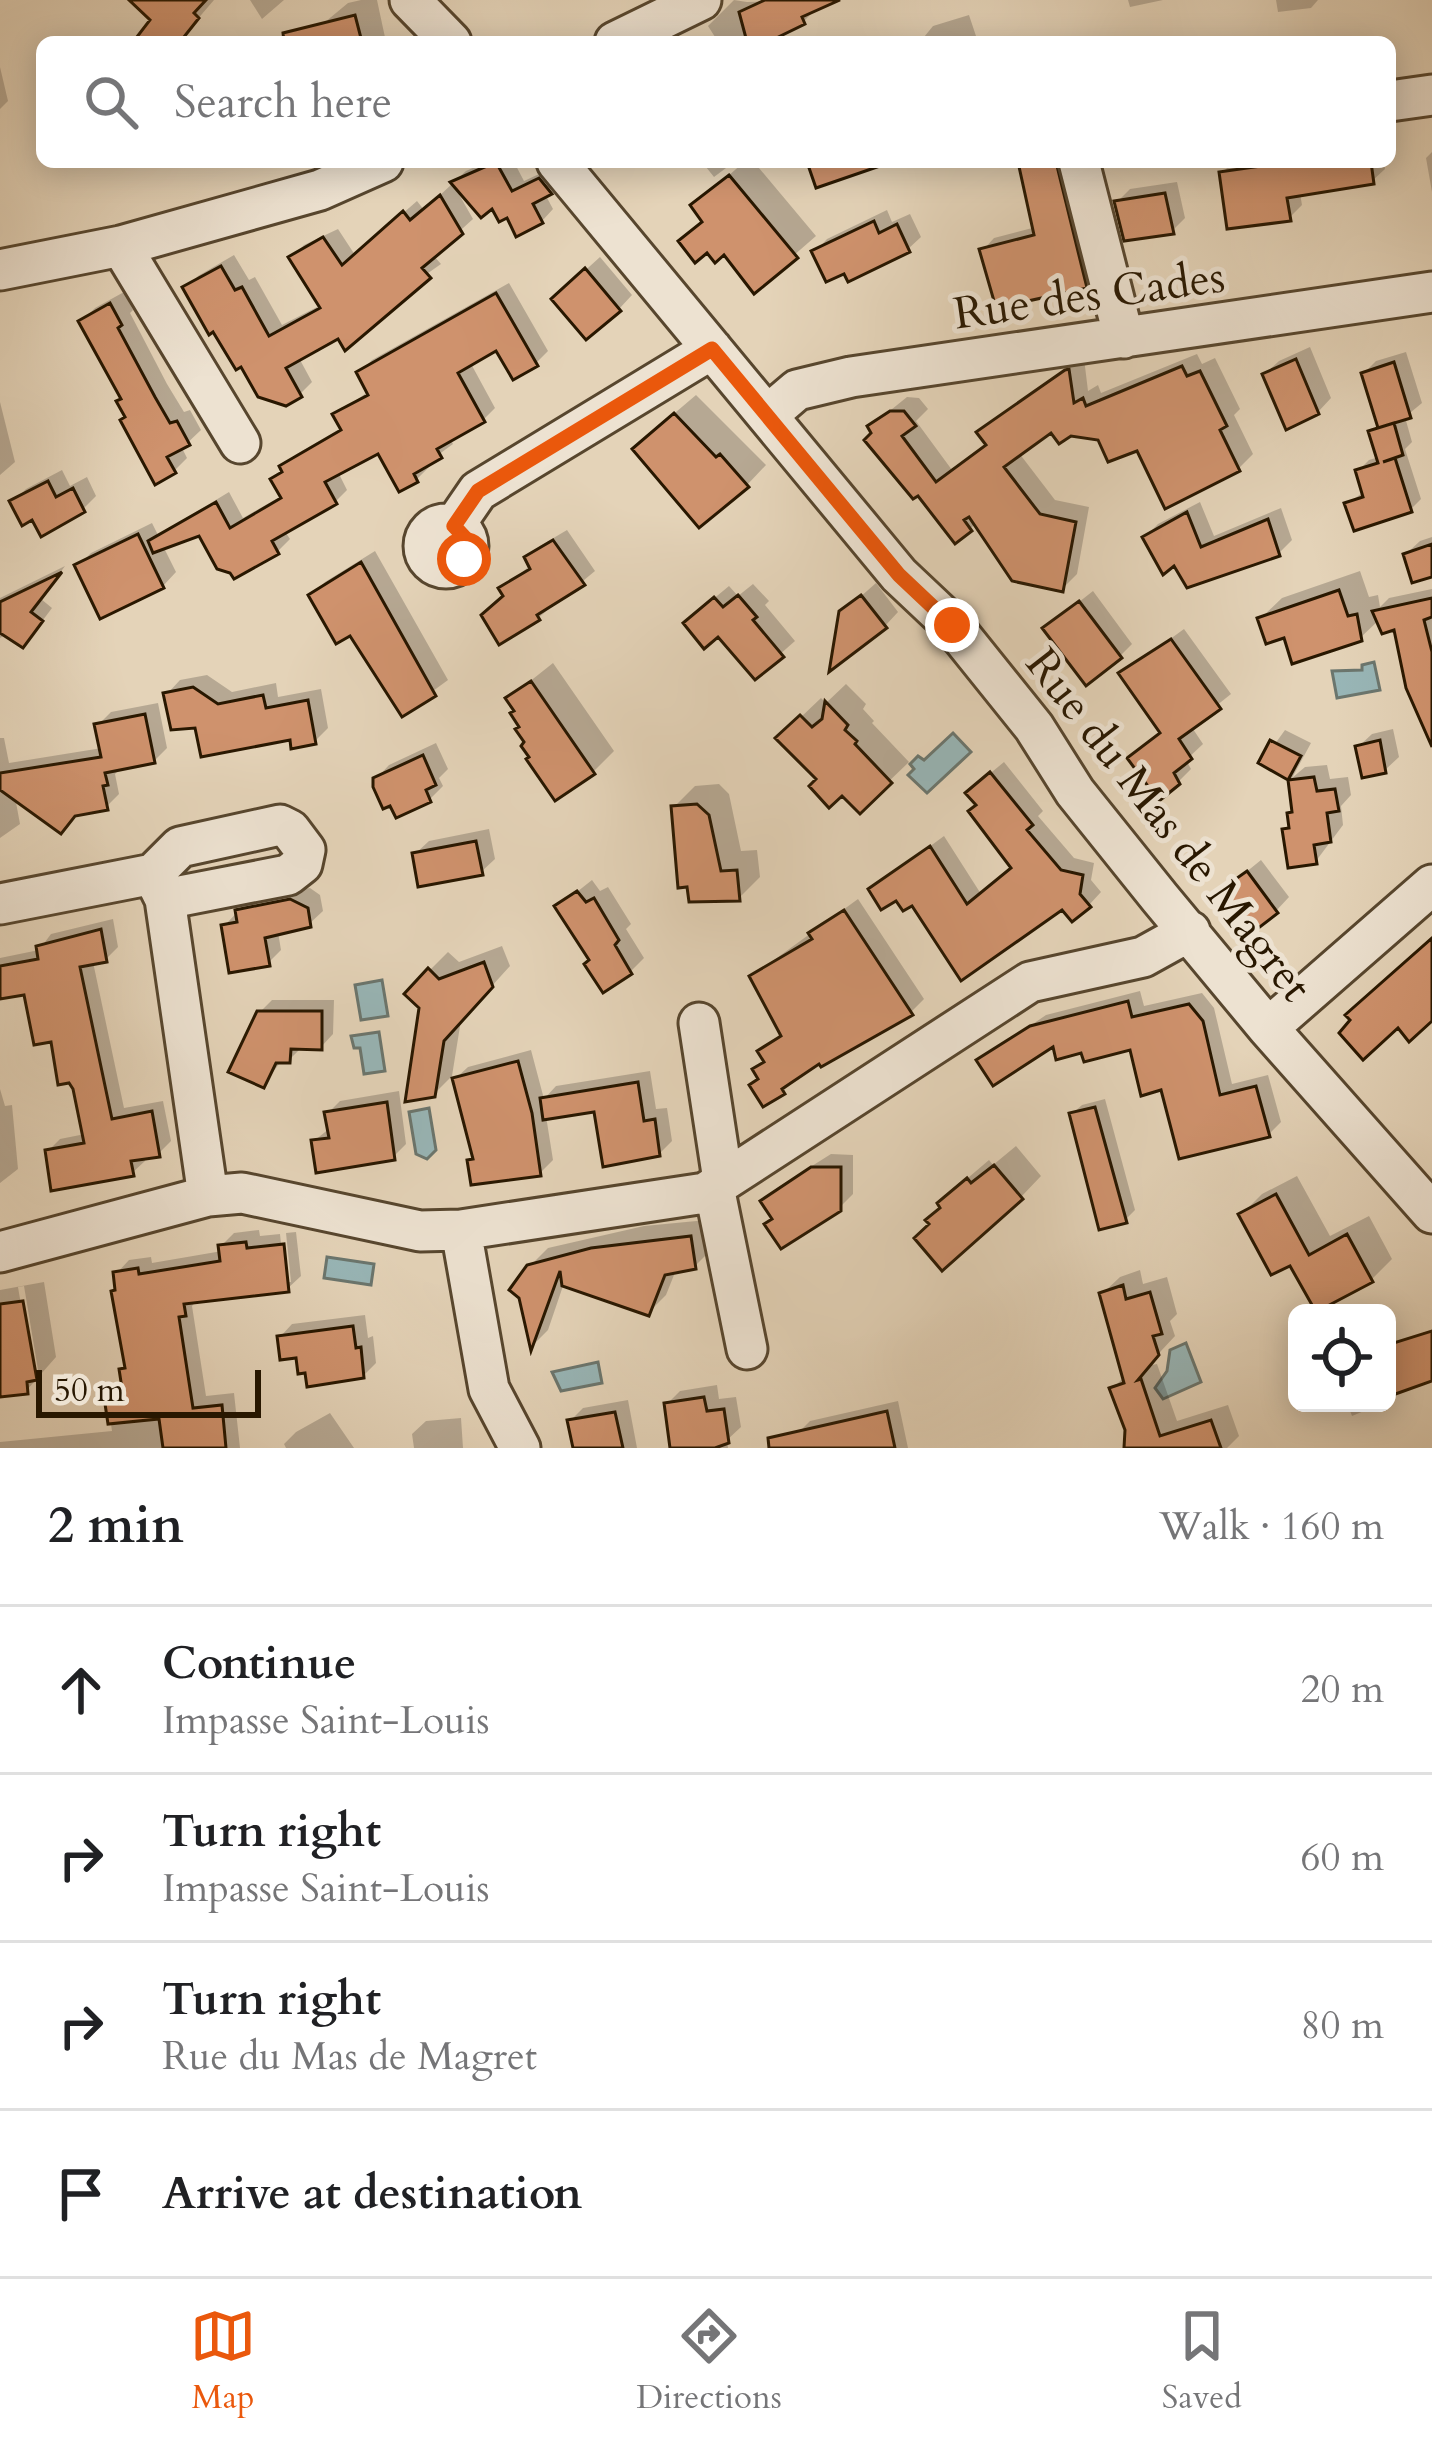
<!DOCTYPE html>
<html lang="en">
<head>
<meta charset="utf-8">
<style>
	body { margin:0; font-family:Cardo,serif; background:#f2f2f2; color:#202124 }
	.controls { position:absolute; right:36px; bottom:36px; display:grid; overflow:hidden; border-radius:18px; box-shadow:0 6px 30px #0003 }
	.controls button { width:108px; height:108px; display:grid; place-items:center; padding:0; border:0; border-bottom:3px solid #e0e0e0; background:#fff; color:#202124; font:60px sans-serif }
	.scale { position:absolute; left:36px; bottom:30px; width:225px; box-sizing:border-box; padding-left:12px; border:6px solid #281700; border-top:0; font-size:33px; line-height:42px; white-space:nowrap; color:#281700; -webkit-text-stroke:9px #ede2d1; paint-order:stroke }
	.stop { position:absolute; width:36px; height:36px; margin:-27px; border:9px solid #ea580c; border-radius:50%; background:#fff }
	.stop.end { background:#ea580c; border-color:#fff; box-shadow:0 3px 12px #0008 }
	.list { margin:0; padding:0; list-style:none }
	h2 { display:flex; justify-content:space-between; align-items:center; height:156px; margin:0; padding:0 48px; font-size:51px }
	h2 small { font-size:39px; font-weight:400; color:#757577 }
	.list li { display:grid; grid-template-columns:78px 1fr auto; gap:36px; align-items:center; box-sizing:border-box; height:168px; padding:0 48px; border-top:3px solid #e0e0e0 }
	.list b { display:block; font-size:45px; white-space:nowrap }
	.list p { margin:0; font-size:39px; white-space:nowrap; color:#757577 }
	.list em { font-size:39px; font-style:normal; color:#757577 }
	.icon { flex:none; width:66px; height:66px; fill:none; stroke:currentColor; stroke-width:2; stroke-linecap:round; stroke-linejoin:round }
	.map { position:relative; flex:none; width:1432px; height:1448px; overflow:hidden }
	.search { position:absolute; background:#fff; box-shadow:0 6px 30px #0003; left:36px; right:36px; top:36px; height:132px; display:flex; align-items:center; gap:30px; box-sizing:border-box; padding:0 42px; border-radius:18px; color:#757577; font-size:45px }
	.sheet { height:828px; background:#fff }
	nav { display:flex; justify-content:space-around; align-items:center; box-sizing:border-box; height:168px; border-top:3px solid #e0e0e0; background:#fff; font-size:33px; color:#757577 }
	nav a { display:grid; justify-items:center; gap:6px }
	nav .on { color:#ea580c }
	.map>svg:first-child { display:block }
	.water { fill:#98b6b7; stroke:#6b766e; stroke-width:3 }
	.shadow { fill:#0003; fill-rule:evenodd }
	.building { fill:#cf926d; stroke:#281700; stroke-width:3 }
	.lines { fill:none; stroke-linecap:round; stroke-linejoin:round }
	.minor-casing { stroke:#57462e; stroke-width:45 }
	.minor { stroke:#ede2d1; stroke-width:39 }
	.route { stroke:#ea580c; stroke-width:15 }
	.labels { text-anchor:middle; stroke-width:10; stroke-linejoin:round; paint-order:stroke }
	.street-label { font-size:45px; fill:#281700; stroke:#ede2d1 }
</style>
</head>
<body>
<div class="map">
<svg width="1432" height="1448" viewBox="0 0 1432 1448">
	<rect width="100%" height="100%" fill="#e4d3b8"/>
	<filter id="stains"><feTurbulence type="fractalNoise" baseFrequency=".00167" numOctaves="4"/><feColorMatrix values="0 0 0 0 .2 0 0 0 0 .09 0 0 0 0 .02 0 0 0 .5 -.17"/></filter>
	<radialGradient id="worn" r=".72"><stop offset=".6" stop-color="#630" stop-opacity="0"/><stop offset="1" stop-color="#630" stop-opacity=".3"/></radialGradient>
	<!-- water -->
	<path class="water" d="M1374,662l6,28 -43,8 -5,-27 30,-1v-5z
		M953,733l18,19 -44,41 -19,-18 6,-6 -4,-5 8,-8 6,4z
		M382,980l6,36 -27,4 -6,-35z
		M379,1032l6,39 -21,3 -4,-26h-6l-3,-12z
		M429,1108l7,42 -9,9 -11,-5 -7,-42z
		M327,1257l47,7 -3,21 -47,-7z
		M1186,1343l15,39 -38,17 -8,-11 12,-17 3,-21z
		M598,1362l4,21 -41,8 -9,-19z"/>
	<!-- shadow -->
	<path class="shadow" d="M151,0h63l-36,42h-23z
		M250,0h34l-22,19z
		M361,0h16l9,42h-85l47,-39z
		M734,0l13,2 85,-2 -13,6 -16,16 -42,20h-52l6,-5 -7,-11z
		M1128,0h35l-33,7z
		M1276,0h42l-7,8 -33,4z
		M969,15l9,27h-58l13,-16z
		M0,67l8,34 -8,8z
		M1432,152v40l-6,-34z
		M486,162h28l10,19 28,-13 10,12 -17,14 8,15 -11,12 -34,-7 -52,-25 17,30 -40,36 8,9 -101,71 -41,23 13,24 -12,12 -58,-31 -56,-75 12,-12 36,-21 15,25 6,-3 27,48 39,-20 -29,-48 12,-12 34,-16 17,26 62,-54 7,9 42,-39z
		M702,162h32l-20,15z
		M744,162h10l62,74 -62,54 -29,-39 -43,-10 22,-22 -10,-13z
		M1020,162h48l29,112 -12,12 -102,-36 11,-12 42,-11z
		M1233,162h151l1,7 -13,12 -72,12 2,12 -13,13 -67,-45z
		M1177,182l8,36 -13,13 -55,-29 13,-13z
		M887,210l5,12 18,-8 11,23 -13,12 -93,3 12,-13z
		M600,257l32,38 -13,14 -51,-23z
		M509,283l39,68 -12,12 -39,-17 -27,16 25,46 -12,12 -33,18 3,6 -26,19 2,4 -12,12 -38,-29 -41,22 9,18 -12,12 -51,28 6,9 -13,13 -77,-19 -37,13 13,26 -13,14 -85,-20 13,-13 61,-30 6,12 71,-43 14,26 40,-23 -9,-16 21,-24 48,-28 -7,-12 33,-24 -10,-18 13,-13z
		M124,292l9,18 -3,3 37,71 17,28 6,-2 11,20 -19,18 5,10 -13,13 -46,-55 -4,-18 -42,-77 13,-13z
		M1310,347l21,51 -13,14 -53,-38 14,-13z
		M1406,352l16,51 -17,14 7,25 -7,7 16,50 -11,11 -63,-6 18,-13 -7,-20 11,-11 10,-3 -8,-25 9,-8 -16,-51 12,-12z
		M1197,354l5,10 13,-6 25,51 -6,6 19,39 -15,15 -187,-40 -32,24 36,47 34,7 -12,67 -15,15 -86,-66 -6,6 -99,-103 36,-29 12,1 9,11 -12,12 36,49 36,-27 -8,-11 15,-14 89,-60 4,33 10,-6 3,8z
		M696,395l70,70 -19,20 -91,-56z
		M0,402l15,60 -15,13z
		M62,470l8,16 17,-9 9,19 -13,13 -49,8 -21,-15 13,-13z
		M1200,502l14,34 67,-28 11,32 -13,13 -104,9 -30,-25 13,-13z
		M567,530l28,41 -57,47 -36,-30 29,-23 -4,-7 13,-12z
		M1432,537v37l-26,-20 14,-13z
		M375,551l73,129 -45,33 -53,-81 -38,-37 13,-13z
		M65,566l-24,33 11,9 -18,24 -27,2 -7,4v-40z
		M1360,571l9,26 9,-2 2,12 9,-9 43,-9v131l-35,-94 -18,-6 -19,18 -74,-4 -25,-16 21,-20z
		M876,583l22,29 -13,14 -43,-13z
		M753,584l16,17 -4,4 30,36 -40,35 -55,-66 29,-24 9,10z
		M1093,591l39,53 -12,12 -74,-28z
		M1184,629l47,65 -40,32 12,18 -17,16 5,9 -13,13 -34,-37 19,-14 -41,-57z
		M553,663l61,88 -21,21 -66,-30 -9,-32 -9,-12z
		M207,675l25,17 44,-9 2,14 43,-8 7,39 -13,13 -117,-16 -31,-31 13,-14z
		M846,684l20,20 -3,5 11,12 -2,2 37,39 -49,47 -40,-30 -41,-41 42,-40 5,5z
		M158,703l9,45 -13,13 -35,9 -4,4 4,20 -13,13 -91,-10 5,27 -20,14v-100h4l5,25 93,-15 -4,-23 13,-13z
		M1393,729l6,28 -14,13 -27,-23 14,-13z
		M1285,730l26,13 -19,35 13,-11 22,-2 3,14 18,-2 3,18 -10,11 2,19 -27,36 -31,-31 6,-6 4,-15 -5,-36 -28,-11z
		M436,743l12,26 -9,9 4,8 -14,14 -53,-21 13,-14z
		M1004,762l39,49 -5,5 36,42 20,5 -3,17 10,12 -12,13 -26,1 -101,71 -49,-76 -41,-12 72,-53 37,58 33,-27 -33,-86z
		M719,784l10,10 12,57 16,-1 3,27 -21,21 -65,-91 21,-21z
		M489,829l6,30 -14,13 -66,-18 14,-13z
		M1261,860l28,37 -13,14 -52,-21z
		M592,880l8,11 8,-4 23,37 -5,5 18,29 -14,14 -38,-12 -34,-53z
		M310,888l10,7 3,16 -14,13 -31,8 3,18 -13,13 -44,-37 27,-28z
		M858,899l66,100 -13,13 -91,48 -37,31 -22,-14 -5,-7 10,-10 -5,-9 22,-19 -31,-56z
		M113,919l5,28 -12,12 -13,3 31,146 39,-7 8,40 -13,13 -14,2 1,5 -13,12 -84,-22 12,-12 25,-5 -9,-47 -50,-95 -26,4v-38l39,-8 12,-16z
		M502,946l8,20 -49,54 -9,56 -19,19 -3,-125 18,-18 11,10z
		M1140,991l4,15 58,-13 12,15 18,76 36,-9 13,47 -12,12 -106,-47 -31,-40 -49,2 -28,-7 -75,18 66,-45z
		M272,1000h62l-1,34 -12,13h-19l-13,13h-7l-18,24 -5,-71z
		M531,1050l13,49 12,-13 94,-15 6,38 11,-1 5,33 -13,13 -62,-46 -51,8 7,44 -13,13 -70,-12 6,-5 -21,-77 13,-12z
		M0,1089l5,17 7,-1 6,64 -18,14z
		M399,1091l7,53 -13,13 -79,-16 16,-13 -2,-15 12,-12z
		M1105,1099l30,111 -10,10 -53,-106 10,-9z
		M1016,1146l25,30 -20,21 -78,9 19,-23 27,-23 4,5z
		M831,1154l22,1v39l-14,14 -64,10 -11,-16 13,-14z
		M1297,1176l33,60 39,-20 23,43 -21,21 -80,-18 -50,-47 21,-21z
		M707,1220l5,29 -18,18 -18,3 -10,25 -18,18 -84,-30 -16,47 -15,15 -4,-78 19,-19 96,-22z
		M259,1230l1,6 20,-2 5,48h6l-5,-49 10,-1 5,44 -14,13 -89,10 -6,7 14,90 28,-3 6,55h-240v-6l112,-11 -5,-33 17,-14 -2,-14 5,-5 -11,-91 13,-14 22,-3 1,6 70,-12 -1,-5 13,-13z
		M1140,1270l3,14 24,-7 10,37 -7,7 5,15 -28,30 10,-2 20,57 51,-16 11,31 -12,12h-101l7,-6 -21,-53 13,-13 -23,-82 18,-17z
		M44,1282l12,75 -30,34 -26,3v-104zM24,1286l15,90h-6l-15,-89z
		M365,1315l3,23 5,-2 3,27 -13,13 -64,-21 -19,-18 12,-13z
		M717,1385l2,14 17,-2 5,30 -14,13 1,8h-55l-6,-44 13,-13z
		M628,1400l9,48h-61l-6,-27 13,-13z
		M898,1401l10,47h-61l-49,-15 12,-12z
		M1347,1403h36l-31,13z
		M330,1413l24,35h-68l-2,-4 12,-12z
		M461,1418l2,30h-49l-2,-14 14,-13z"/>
	<!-- building -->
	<path class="building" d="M129,0h77l-12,13 5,5 -19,24h-47l17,-22z
		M765,0h75l-38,17 3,7 -37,18h-21l-8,-30z
		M355,15l7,27h-78l-1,-9z
		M496,162l16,29 27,-13 13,16 -19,10 10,19 -27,14 -9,-19 -8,4 -7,-13 -11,9 -31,-36z
		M807,162h72l1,4 -64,22z
		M1018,162h38l31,126 -91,20 -17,-59 55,-14z
		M1289,162h82l3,22 -87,14 4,23 -64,8 -8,-57z
		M729,175l69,83 -44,36 -30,-39 -9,8 -8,-10 -12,10 -17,-22 24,-19 -12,-17z
		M1165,193l9,41 -50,7 -10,-40z
		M440,195l23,39 -41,34 9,10 -86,73 -7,-12 -52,29 16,29 -16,9 -28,-9 -17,-30 -5,3 -23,-38 -4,3 -27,-48 39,-21 14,24 7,-3 27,49 51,-28 -32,-51 35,-20 19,28 61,-54 7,9z
		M874,221l5,12 18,-9 13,28 -62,30 -4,-8 -18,8 -15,-31z
		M585,268l36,43 -35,29 -35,-41z
		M496,293l42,73 -25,14 -17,-29 -38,22 27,49 -48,27 5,9 -28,16 4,8 -19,10 -21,-38 -53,28 12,22 -65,37 7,13 -45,25 -4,-6 -13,-4 -18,-33 -46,17 -5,-12 68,-39 14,26 51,-30 -11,-19 12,-7 -3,-6 62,-36 -9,-16 36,-19 -12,-23z
		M110,303l12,22 -4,3 37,69 15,26 7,-2 13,24 -23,12 9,16 -21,12 -35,-65 5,-3 -9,-16 5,-2 -43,-78z
		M1296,359l23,55 -33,16 -24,-56z
		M1394,362l17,56 -33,10 -17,-55z
		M1182,366l5,10 13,-5 27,55 -7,4 20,41 -75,38 -28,-58 -29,11 -10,-22 -27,-4 -12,8 -8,-11 -47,34 36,47 36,8 -13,70 -51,-11 -43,-64 -5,3 8,11 -17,13 -37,-48 -5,3 -49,-59 7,-7 -4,-7 23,-15h14l12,15 -14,10 34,46 50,-37 -10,-13 89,-62 4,-1 5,34 9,-5 3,8z
		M674,413l42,44 4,-3 29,33 -50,41 -67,-79z
		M1394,423l9,32 -20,7 12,-4 17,54 -58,19 -10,-28 19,-6 -8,-27 23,-7 -10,-32z
		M48,481l8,16 17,-9 12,24 -44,25 -9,-17 -10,6 -13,-25z
		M1187,512l14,35 67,-28 12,37 -93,32 -13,-22 -11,9 -21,-38z
		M138,534l26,54 -64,31 -26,-54z
		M553,540l32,45 -48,30 3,5 -41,25 -18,-30 22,-19 -5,-8 32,-19 -6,-12z
		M1432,544v33l-20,6 -9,-29z
		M361,562l75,134 -34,21 -52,-81 -14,8 -28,-49z
		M62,572l-31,40 12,9 -20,27 -23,-15v-31z
		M1339,590l9,26 9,-2 5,27 -70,23 -8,-26 -18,6 -9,-26z
		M738,595l19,22 -4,3 31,37 -29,23 -37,-43 -14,12 -21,-26 31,-26 9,10z
		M861,595l26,33 -58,44 10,-61z
		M1432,598v19l-8,3 8,32v95l-26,-59 -12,-58 -12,4 -10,-23z
		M1079,601l43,57 -36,28 -44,-58z
		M1171,639l50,70 -42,30 13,20 -18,14 6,11 -21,17 -32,-43 33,-25 -42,-60z
		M531,681l64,93 -40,27 -29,-42 3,-2 -8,-11 3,-4 -9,-13 4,-2 -9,-14 4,-2 -9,-13z
		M193,687l25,17 45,-9 3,13 42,-8 8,44 -25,5 -1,-9 -89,17 -6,-29 -24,2 -8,-37z
		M825,701l23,24 -3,5 12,11 -2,3 37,39 -32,31 -18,-18 -13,12 -20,-22 7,-7 -41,-41 25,-23 12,12 10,-8z
		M145,714l10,49 -50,10 3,12 -5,1 5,24 -33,6 -14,18 -61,-44v-17l101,-16 -7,-33z
		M1270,740l31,16 -13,24 -30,-17z
		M1380,740l6,33 -24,5 -7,-32z
		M423,755l13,30 -10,5 5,12 -35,16 -6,-12 -7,3 -10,-22v-9z
		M990,772l43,53 -6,5 34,40 22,5 -3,19 11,13 -19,15 -10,-12 -101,71 -49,-75 -9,5 -7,-10 -15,9 -13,-21 62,-43 37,58 44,-36 -43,-57 8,-6 -11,-12z
		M1314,777l3,14 18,-2 4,22 -12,2 4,29 -17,3 3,19 -29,4 -6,-39 7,-1 -2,-15 5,-1 -4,-32z
		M697,804l12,11 12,56 16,-1 3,31 -51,1 -2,-15 -9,1 -7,-82z
		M476,841l7,34 -65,12 -6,-34z
		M1247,871l31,42 -26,20 -32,-43z
		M577,891l9,11 8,-4 25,42 -4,5 17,29 -29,19 -19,-29 5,-4 -35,-54z
		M290,899l18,9 3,19 -46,11 5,28 -41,7 -8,-48 16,-3 -2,-12z
		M844,910l69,105 -92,52 -2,-3 -37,25 3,5 -22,13 -14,-22 9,-6 -6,-10 12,-7 -7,-11 24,-15 -32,-60 63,-37 -4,-6z
		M101,929l6,33 -27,5 32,152 40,-8 8,46 -29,4 3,15 -83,15 -6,-41 39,-7 -11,-54 -4,-6 -11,2 -7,-43 -17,3 -10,-50 -24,4v-33l38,-7 -2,-13z
		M1432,938v83l-23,21 -11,-14 -35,32 -24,-27 11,-13 -5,-5z
		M484,962l9,25 -49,54 -9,56 -30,5 14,-94 -15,-14 24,-26 11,11z
		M1128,1001l4,16 57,-13 14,17 17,74 36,-9 14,51 -91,22 -18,-69 -20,6 -11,-46 -46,12 -3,-9 -25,7 -3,-13 -60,39 -17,-26 54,-34z
		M257,1011h65v39l-31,-1 -1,14h-14l-12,25 -36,-16z
		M518,1061l14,52 9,63 -70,9 -4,-25 6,-1 -21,-81z
		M638,1082l6,39 11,-2 5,37 -57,11 -9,-55 -51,8 -3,-22z
		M387,1102l8,58 -79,13 -5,-33 18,-2 -5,-26z
		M1095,1107l32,116 -28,7 -30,-117z
		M994,1165l29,34 -81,72 -28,-33 15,-14 -4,-4 15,-12 -3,-5 30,-25 4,5z
		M811,1167h30v44l-60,38 -17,-25 8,-5 -12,-18z
		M1276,1194l33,61 38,-21 26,48 -57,30 -26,-46 -19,9 -33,-61z
		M691,1236l5,33 -31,6 -16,41 -87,-30 -2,-15 -29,80 -12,-53 -10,-8 18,-25 64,-17z
		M246,1242l1,6 37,-4 5,48 -105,12 2,12 -7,1 14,91 29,-3 4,43h-63l-4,-29 -51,5 -4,-27 19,-2 -4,-26 6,-1 -14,-77 4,-1 -2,-18 25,-4 1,6 81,-13 -2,-16z
		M1123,1285l3,14 24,-7 12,42 -9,2 6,19 -21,25 3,-1 19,57 51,-16 10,28h-97l1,-18 -16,-42 15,-5 -25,-90z
		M23,1301l14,79 -10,2 1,12 -28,3v-93z
		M353,1326l3,22 5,-1 3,31 -57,9 -2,-14 -7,1 -2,-16 -16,2 -3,-24z
		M1432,1331v50l-45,16v-52z
		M704,1397l3,14 17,-2 5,34 -14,5h-45l-6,-45z
		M887,1411l8,37h-126l-1,-10z
		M615,1412l8,36h-50l-6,-28z"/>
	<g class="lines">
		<!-- minor casing -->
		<g class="minor-casing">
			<path id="minor" d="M410,0l41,42
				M615,42l86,-42
				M1390,101l42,-6
				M557,162l342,413 53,50 82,102 41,65 85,106 108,130 164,185
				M1079,162l45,176
				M121,246l119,197
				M0,270l121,-24 199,-56 63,-28
				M769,414l28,-24 54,-13 581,-85
				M424 546a22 22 0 1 1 44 0a22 22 0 1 1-44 0Z
				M454,526l24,-35 234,-142
				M155,879l10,20 43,297
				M0,904l153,-30 27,-27 100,-22 10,5 15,20 -3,14 -14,11 -123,24
				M699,1023l24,157
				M1268,1028l164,-143
				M714,1187l33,162
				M461,1230l28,159 31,59
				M0,1252l208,-56 34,-3 178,38 41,-1 244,-37 325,-211 113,-25 47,-26"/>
		</g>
		<!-- minor -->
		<use href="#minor" class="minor"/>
	</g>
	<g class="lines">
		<!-- route -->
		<path class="route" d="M464,559l3,-19 -13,-14 24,-35 234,-142 187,226 53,50"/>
	</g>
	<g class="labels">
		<!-- street labels -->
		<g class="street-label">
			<text transform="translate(1089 294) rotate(-8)" y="16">Rue des Cades</text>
			<text transform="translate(1170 824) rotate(52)" y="16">Rue du Mas de Magret</text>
		</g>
	</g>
	<rect width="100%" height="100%" filter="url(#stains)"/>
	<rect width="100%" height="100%" fill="url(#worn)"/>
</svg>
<div class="controls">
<button><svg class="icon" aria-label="locate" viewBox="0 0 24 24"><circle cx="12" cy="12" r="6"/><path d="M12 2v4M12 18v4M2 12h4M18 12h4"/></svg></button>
</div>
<div class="scale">50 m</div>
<div class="stop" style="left:464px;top:559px"></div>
<div class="stop end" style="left:952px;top:625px"></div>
<div class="search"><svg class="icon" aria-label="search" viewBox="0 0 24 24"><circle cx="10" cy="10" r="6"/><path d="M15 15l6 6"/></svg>Search here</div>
</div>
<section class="sheet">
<h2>2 min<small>Walk · 160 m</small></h2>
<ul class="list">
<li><svg class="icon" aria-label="ahead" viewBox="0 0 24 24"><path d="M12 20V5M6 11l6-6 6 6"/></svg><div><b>Continue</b><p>Impasse Saint-Louis</p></div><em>20 m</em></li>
<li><svg class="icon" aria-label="right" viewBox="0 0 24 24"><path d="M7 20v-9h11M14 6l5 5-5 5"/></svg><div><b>Turn right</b><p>Impasse Saint-Louis</p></div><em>60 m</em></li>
<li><svg class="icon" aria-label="right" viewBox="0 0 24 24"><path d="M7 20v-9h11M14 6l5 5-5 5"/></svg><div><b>Turn right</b><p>Rue du Mas de Magret</p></div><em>80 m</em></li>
<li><svg class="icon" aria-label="arrive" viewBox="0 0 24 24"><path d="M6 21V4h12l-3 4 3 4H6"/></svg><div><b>Arrive at destination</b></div></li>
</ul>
</section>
<nav>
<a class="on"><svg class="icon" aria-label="map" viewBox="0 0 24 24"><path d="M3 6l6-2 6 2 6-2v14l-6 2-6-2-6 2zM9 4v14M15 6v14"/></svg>Map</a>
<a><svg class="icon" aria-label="directions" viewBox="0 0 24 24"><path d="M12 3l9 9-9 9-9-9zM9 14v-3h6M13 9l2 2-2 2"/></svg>Directions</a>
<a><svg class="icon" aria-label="saved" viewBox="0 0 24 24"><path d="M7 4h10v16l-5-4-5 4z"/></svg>Saved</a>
</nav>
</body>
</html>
